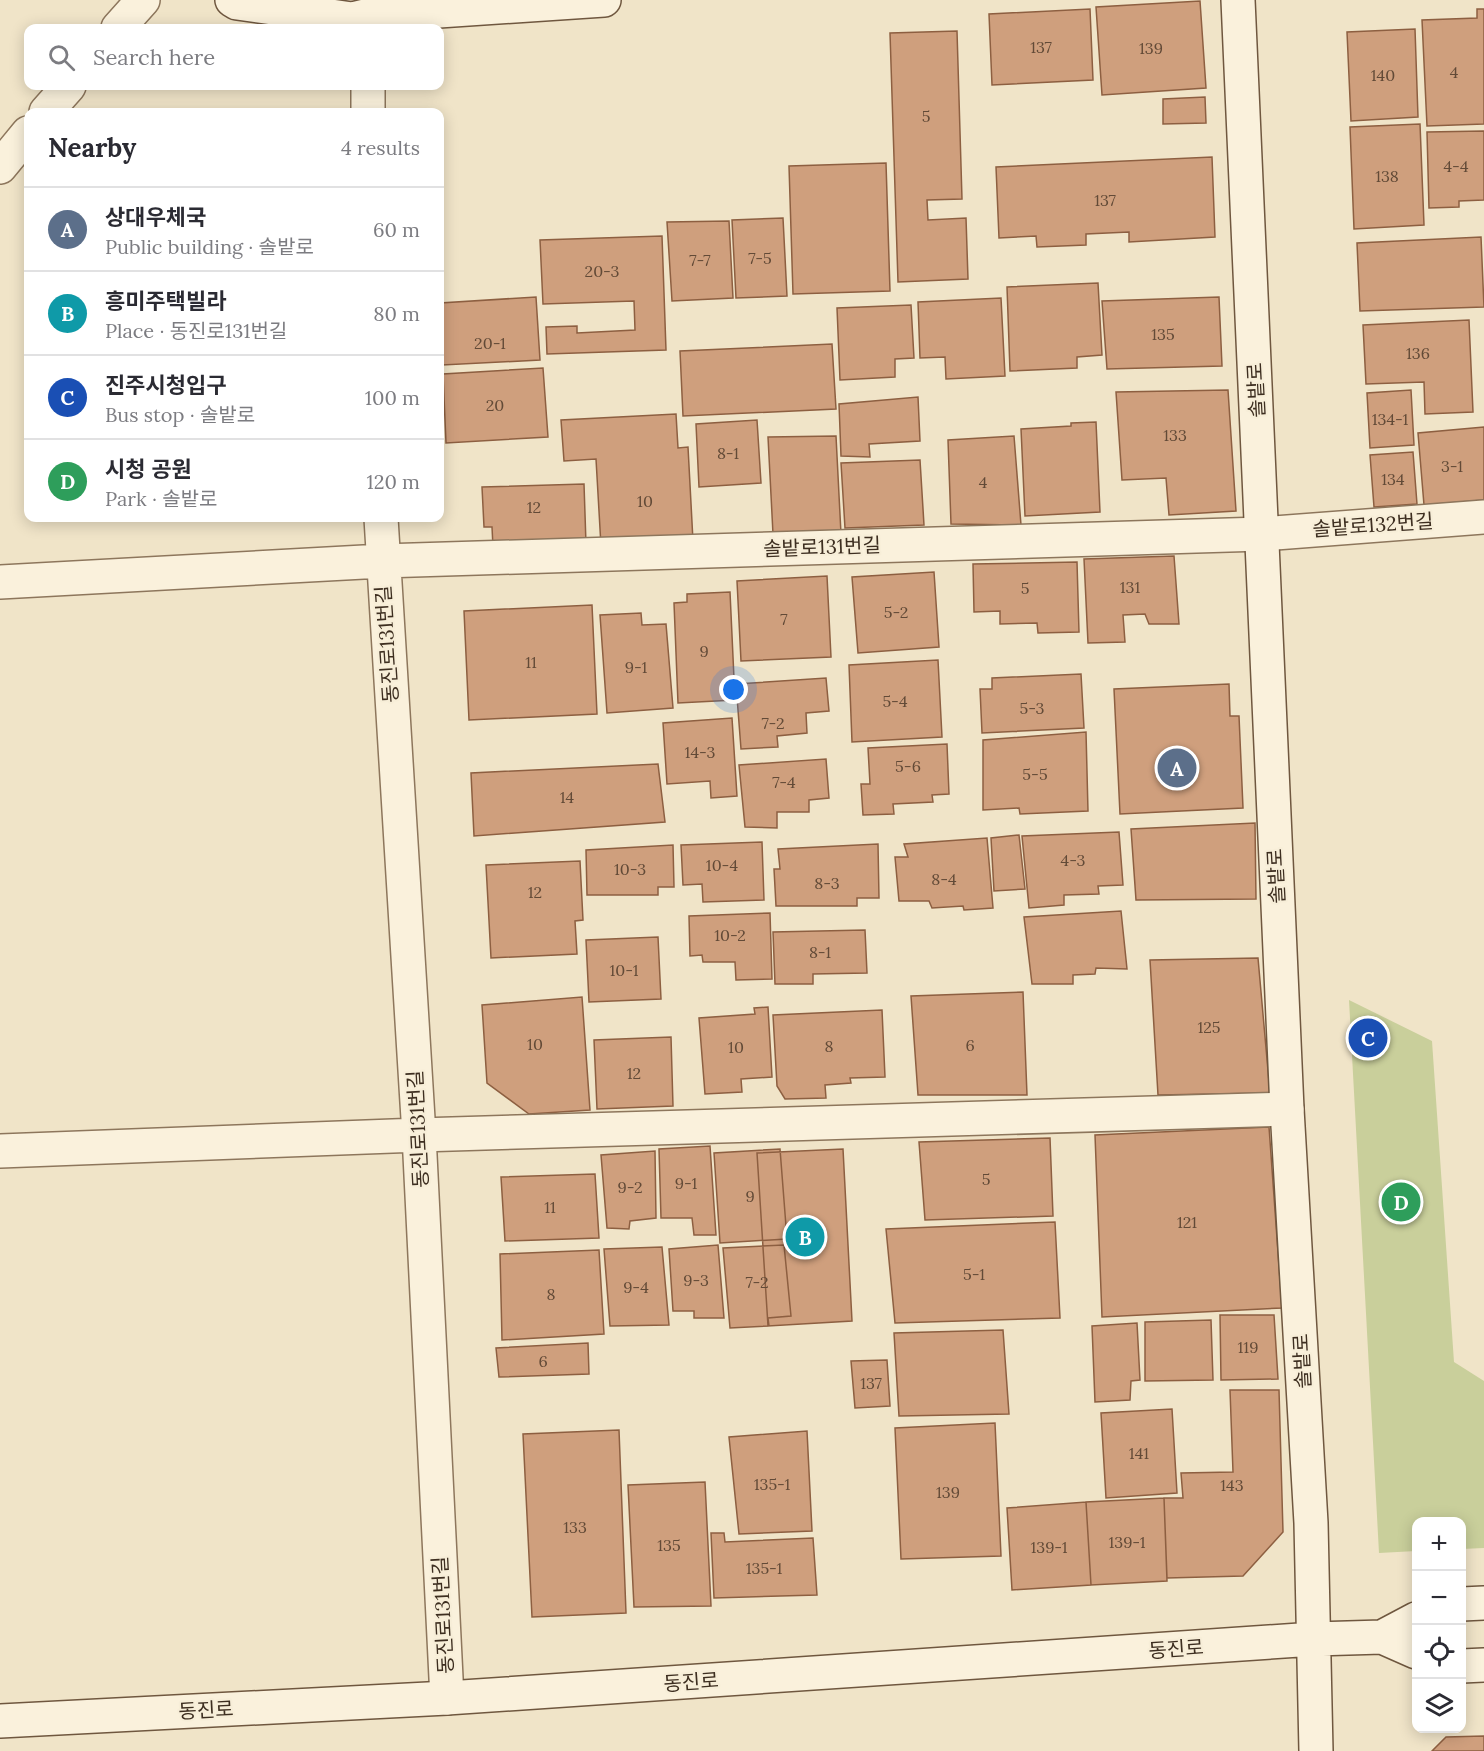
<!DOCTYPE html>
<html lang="en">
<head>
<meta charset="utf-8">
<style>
	body { margin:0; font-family:Lora,"Noto Sans KR",serif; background:#f7f7f7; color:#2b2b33 }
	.controls { position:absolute; right:18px; bottom:18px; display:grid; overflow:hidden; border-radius:12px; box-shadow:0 3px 15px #0003 }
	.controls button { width:54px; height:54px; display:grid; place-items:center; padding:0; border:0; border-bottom:2px solid #e1e1e2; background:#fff; color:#2b2b33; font:30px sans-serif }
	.you { position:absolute; left:734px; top:690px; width:21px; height:21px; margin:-15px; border:4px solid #fff; border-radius:50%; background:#1a73e8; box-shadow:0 0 0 9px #1a73e833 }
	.badge { display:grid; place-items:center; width:39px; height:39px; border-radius:50%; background:#0b8043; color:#fff; font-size:20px; font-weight:700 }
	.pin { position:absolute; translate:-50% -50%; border:3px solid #fff; box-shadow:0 2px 6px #0006 }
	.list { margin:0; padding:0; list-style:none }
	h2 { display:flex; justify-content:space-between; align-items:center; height:78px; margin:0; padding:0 24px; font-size:26px }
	h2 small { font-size:20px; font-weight:400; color:#7c7c81 }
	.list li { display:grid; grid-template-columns:39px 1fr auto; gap:18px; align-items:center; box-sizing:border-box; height:84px; padding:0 24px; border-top:2px solid #e1e1e2 }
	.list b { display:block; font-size:22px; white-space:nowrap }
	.list p { margin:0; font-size:20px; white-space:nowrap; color:#7c7c81 }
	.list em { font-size:20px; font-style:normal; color:#7c7c81 }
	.icon { flex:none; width:33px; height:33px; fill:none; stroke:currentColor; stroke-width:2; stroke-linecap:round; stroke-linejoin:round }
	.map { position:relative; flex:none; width:1484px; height:1751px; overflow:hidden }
	.search { position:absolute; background:#fff; box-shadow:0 3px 15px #0003; left:24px; top:24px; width:420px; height:66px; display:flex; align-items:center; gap:15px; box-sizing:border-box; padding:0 21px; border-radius:12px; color:#7c7c81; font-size:22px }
	.panel { position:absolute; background:#fff; box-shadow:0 3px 15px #0003; left:24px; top:108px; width:420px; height:414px; border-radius:12px }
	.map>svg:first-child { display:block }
	.green { fill:#c9cf9b }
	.building { fill:#cf9f7d; stroke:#8d5f41; stroke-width:1.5 }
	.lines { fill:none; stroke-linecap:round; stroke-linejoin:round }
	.street-casing { stroke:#8d765c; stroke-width:36 }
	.secondary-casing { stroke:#6f573f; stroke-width:36 }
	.street { stroke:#faf1dc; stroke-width:33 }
	.secondary { stroke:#faf1dc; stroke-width:33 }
	.labels { text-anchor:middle; stroke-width:4.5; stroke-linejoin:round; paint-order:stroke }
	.number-label { font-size:16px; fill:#624a37 }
	.street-label { font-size:20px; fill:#3d2e20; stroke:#f7eed8 }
</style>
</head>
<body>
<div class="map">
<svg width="1484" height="1751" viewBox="0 0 1484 1751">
	<rect width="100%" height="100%" fill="#f0e4c8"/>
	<!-- green -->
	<path class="green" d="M1349,1000l83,41 22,321 30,19v167l-22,1v-27h-46v29l-37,2z"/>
	<!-- building -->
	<path class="building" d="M1200,1l6,87 -104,7 -6,-88z
		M1090,9l3,71 -101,5 -3,-71z
		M1477,9h7v115l-57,2 -5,-106 55,-2z
		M1415,29l3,88 -67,4 -4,-89z
		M957,31l5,168 -35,1 1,20 38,-2 2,61 -70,3 -8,-249z
		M1205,97l1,26 -43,1v-25z
		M1420,124l4,101 -70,4 -4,-102z
		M1484,131v69l-25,1v6l-30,1 -2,-76z
		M1212,157l3,80 -86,5v-10l-43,2v11l-49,2 -1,-11 -37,2 -3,-71z
		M886,163l4,128 -97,3 -4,-128z
		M783,218l4,78 -51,2 -4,-78z
		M729,221l4,77 -61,3 -5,-79z
		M662,236l4,114 -119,4 -1,-27 31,-1v7l58,-3 -1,-29 -91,3 -3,-64z
		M1481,237l3,70 -124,4 -3,-68z
		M1098,283l4,72 -25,2v11l-67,3 -3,-84z
		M536,297l4,63 -98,5 -2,-62z
		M1219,297l3,69 -115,3 -5,-68z
		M1001,298l4,78 -59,3 -1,-22 -25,1 -2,-56z
		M911,305l3,53 -19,1v18l-55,3 -3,-72z
		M1469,320l4,92 -48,2 -1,-32 -58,2 -3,-59z
		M832,344l4,65 -153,7 -3,-65z
		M543,368l5,69 -102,6 -3,-69z
		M1228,390l8,121 -67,4 -3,-37 -44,2 -6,-88z
		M1411,390l3,55 -44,3 -3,-55z
		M918,397l2,44 -51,3 1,13 -29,-1 -2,-52z
		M676,414l2,34 10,-1 5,94 -92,5 -5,-87 -32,2 -3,-41z
		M757,420l4,63 -62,4 -3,-63z
		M1096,422l4,90 -75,4 -4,-87 50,-3v-3z
		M1484,427v73l-60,5 -6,-72z
		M836,436l5,98h-68l-5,-97z
		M1014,436l7,89 -70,-1 -3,-84z
		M1413,452l4,52 -43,3 -4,-52z
		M920,460l4,65 -79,3 -4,-65z
		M584,484l2,60 -93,3 -1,-20h-8l-2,-40z
		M1174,556l5,68h-30l-4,-10 -22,1 2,27 -37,1 -4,-84z
		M1077,562l2,70 -41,1 -1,-10 -37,1v-13l-26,1 -1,-48z
		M934,572l5,75 -81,6 -6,-76z
		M827,576l4,81 -90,4 -4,-80z
		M730,592l5,108 -57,3 -4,-100 13,-1v-8z
		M592,605l5,109 -128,6 -5,-109z
		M641,613l1,12 24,-1 7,84 -66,5 -7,-98z
		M938,660l4,77 -90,5 -3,-77z
		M1081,674l3,54 -102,5 -2,-44h12v-11z
		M826,678l3,33 -23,2 1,20 -30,3 1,11 -37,2 -5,-65z
		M1229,684l1,32h9l4,92 -123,6 -6,-125z
		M732,718l5,78 -26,2 -1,-17 -43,3 -4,-61z
		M1086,732l2,79 -68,3 -1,-6 -36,2v-70z
		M947,744l2,50 -17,1 1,7 -40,2 1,10 -31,1 -2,-31h9l-2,-36z
		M826,759l3,39 -20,2v12h-32v16l-32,-1 -6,-62z
		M658,764l7,58 -191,14 -3,-63z
		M1255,823l1,76 -120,1 -5,-71z
		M1119,832l4,53 -25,1 1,8 -35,1v10l-35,3 -7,-72z
		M1019,835l6,54 -31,2 -3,-53z
		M987,838l6,70 -29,2 -1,-4 -31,2 -3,-7h-30l-4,-44h13l-4,-13z
		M762,842l2,58 -61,2 -1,-18 -19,1 -2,-40z
		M878,844l1,54h-22v8h-81l-2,-37h6l-2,-20z
		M673,845l1,42h-16v8h-71l-1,-45z
		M580,861l3,59 -8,1 2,33 -86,4 -5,-93z
		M1121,911l6,58 -31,-1 -1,6 -22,1v9h-41l-8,-67z
		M770,913l2,66 -36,1 -1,-18h-32l-1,-7 -12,1 -1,-40z
		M865,930l2,43 -54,1v10h-38l-2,-52z
		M658,937l3,62 -72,3 -3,-62z
		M1258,958l12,135 -112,2 -8,-135z
		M1023,992l4,103h-109l-7,-99z
		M582,997l8,113 -61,4 -42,-31 -5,-78z
		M768,1007l4,70 -31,2 1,13 -37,2 -6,-76 56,-4 -1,-6z
		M882,1010l3,67 -35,1 1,5 -26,2 1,13 -41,1 -8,-13 -4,-71z
		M671,1037l2,69 -76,3 -3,-69z
		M1269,1127l13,181 -180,9 -7,-182z
		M1050,1138l3,78 -128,4 -6,-78z
		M710,1146l6,89h-22l-2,-17h-31l-2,-69z
		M780,1149l7,90 -67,4 -6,-90z
		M843,1149l9,172 -84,5 -11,-173z
		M655,1151l1,67 -26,3 -1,8 -22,-1 -6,-73z
		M595,1174l4,64 -94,3 -4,-64z
		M1055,1222l5,96 -165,5 -9,-94z
		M718,1245l6,73h-30v-7h-21l-4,-62z
		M784,1245l7,71 -23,2 1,8 -39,2 -7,-80z
		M662,1247l7,78 -59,1 -6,-77z
		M599,1250l5,84 -102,6 -2,-86z
		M1220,1315h54l4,64 -57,1z
		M1211,1320l2,60 -68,1v-59z
		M1137,1323l3,57 -9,1 -1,19 -35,2 -3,-76z
		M1003,1330l6,84 -110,2 -5,-83z
		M588,1343l1,31 -90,3 -3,-29z
		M887,1360l3,46 -35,2 -4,-47z
		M1230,1390h49l4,142 -40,44 -76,2 -3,-80h19l-2,-25 52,-1z
		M1172,1409l5,84 -71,5 -5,-85z
		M995,1423l6,133 -100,3 -6,-131z
		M619,1430l7,183 -94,4 -9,-183z
		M807,1431l5,100 -73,3 -10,-97z
		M705,1482l6,124 -77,1 -6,-122z
		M1164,1498l3,83 -76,4 -5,-83z
		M1086,1502l5,83 -79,5 -5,-82z
		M711,1533h13l1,9 88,-4 4,57 -103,3z
		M1484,1736v15h-52l14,-14z"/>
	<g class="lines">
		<!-- street casing -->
		<g class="street-casing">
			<path id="street" d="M118,28l25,-28
				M368,86v26
				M46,112l23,-26
				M0,167l28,-34
				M381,518l38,617 28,563
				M0,582l382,-21 880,-27 222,-17
				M0,1151l419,-16 868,-26"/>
		</g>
		<!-- secondary casing -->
		<g class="secondary-casing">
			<path id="secondary" d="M232,0l5,3 115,16 13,-3 239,-16
				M1238,0l49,1109 24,414 5,228
				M1462,1604l22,-1
				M1382,1637l34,-18
				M1462,1666l22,-1
				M0,1721l447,-23 867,-59 68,-2 34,15"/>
		</g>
		<!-- street -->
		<use href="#street" class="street"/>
		<!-- secondary -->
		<use href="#secondary" class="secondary"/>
	</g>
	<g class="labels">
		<!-- number labels -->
		<g class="number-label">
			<text x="1041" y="53">137</text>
			<text x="1151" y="54">139</text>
			<text x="1454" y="78">4</text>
			<text x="1383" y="81">140</text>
			<text x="926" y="122">5</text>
			<text x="1456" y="172">4-4</text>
			<text x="1387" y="182">138</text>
			<text x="1105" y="206">137</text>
			<text x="760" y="264">7-5</text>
			<text x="700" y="266">7-7</text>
			<text x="602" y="277">20-3</text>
			<text x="1163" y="340">135</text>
			<text x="490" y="349">20-1</text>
			<text x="1418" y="359">136</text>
			<text x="495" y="411">20</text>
			<text x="1390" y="425">134-1</text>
			<text x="1175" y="441">133</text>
			<text x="728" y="459">8-1</text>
			<text x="1452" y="472">3-1</text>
			<text x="1393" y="485">134</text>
			<text x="983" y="488">4</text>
			<text x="645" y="507">10</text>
			<text x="534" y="513">12</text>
			<text x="1130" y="593">131</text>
			<text x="1025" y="594">5</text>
			<text x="896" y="618">5-2</text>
			<text x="784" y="625">7</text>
			<text x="704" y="657">9</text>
			<text x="531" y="668">11</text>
			<text x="636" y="673">9-1</text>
			<text x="895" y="707">5-4</text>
			<text x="1032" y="714">5-3</text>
			<text x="773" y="729">7-2</text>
			<text x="700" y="758">14-3</text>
			<text x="908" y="772">5-6</text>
			<text x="1035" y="780">5-5</text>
			<text x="784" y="788">7-4</text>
			<text x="567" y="803">14</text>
			<text x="1073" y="866">4-3</text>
			<text x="722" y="871">10-4</text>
			<text x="630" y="875">10-3</text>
			<text x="944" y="885">8-4</text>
			<text x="827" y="889">8-3</text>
			<text x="535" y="898">12</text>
			<text x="730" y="941">10-2</text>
			<text x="820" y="958">8-1</text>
			<text x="624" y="976">10-1</text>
			<text x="1209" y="1033">125</text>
			<text x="535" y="1050">10</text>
			<text x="970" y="1051">6</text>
			<text x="829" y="1052">8</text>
			<text x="736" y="1053">10</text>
			<text x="634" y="1079">12</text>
			<text x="986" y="1185">5</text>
			<text x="686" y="1189">9-1</text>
			<text x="630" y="1193">9-2</text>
			<text x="750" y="1202">9</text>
			<text x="550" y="1213">11</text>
			<text x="1187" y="1228">121</text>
			<text x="974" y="1280">5-1</text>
			<text x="696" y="1286">9-3</text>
			<text x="757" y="1288">7-2</text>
			<text x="636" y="1293">9-4</text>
			<text x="551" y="1300">8</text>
			<text x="1248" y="1353">119</text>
			<text x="543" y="1367">6</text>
			<text x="871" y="1389">137</text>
			<text x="1139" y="1459">141</text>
			<text x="772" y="1490">135-1</text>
			<text x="1232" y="1491">143</text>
			<text x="948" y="1498">139</text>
			<text x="575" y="1533">133</text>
			<text x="1127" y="1548">139-1</text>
			<text x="669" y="1551">135</text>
			<text x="1049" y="1553">139-1</text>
			<text x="764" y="1574">135-1</text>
		</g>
		<!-- street labels -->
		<g class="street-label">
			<text transform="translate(1256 390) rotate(-93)" y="7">솔밭로</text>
			<text transform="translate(1373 525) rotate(-4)" y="7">솔밭로132번길</text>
			<text transform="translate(822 547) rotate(-2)" y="7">솔밭로131번길</text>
			<text transform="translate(387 644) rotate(-94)" y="7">동진로131번길</text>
			<text transform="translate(1276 876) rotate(-93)" y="7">솔밭로</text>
			<text transform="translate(418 1129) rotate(-93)" y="7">동진로131번길</text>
			<text transform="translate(1302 1361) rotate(-93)" y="7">솔밭로</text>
			<text transform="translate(443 1615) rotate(-93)" y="7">동진로131번길</text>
			<text transform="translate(1176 1649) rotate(-4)" y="7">동진로</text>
			<text transform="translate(691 1682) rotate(-4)" y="7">동진로</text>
			<text transform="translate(206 1710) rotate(-3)" y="7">동진로</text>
		</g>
	</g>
</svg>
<div class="controls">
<button>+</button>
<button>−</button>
<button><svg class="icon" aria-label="locate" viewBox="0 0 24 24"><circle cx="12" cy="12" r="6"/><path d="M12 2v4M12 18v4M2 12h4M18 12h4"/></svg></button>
<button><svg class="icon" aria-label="layers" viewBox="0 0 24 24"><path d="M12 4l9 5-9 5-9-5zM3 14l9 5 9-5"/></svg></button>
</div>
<div class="you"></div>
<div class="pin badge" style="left:1177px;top:768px;background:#5c6f8a">A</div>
<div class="pin badge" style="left:805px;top:1237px;background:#0f9aa8">B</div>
<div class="pin badge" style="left:1368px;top:1038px;background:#1a4fb4">C</div>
<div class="pin badge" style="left:1401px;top:1202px;background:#2e9e5b">D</div>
<div class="search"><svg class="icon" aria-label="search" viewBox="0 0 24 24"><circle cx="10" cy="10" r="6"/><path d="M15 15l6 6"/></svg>Search here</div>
<section class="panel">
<h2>Nearby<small>4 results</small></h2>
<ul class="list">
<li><span class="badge" style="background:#5c6f8a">A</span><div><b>상대우체국</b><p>Public building · 솔밭로</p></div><em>60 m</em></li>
<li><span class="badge" style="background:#0f9aa8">B</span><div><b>흥미주택빌라</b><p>Place · 동진로131번길</p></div><em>80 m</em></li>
<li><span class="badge" style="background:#1a4fb4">C</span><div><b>진주시청입구</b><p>Bus stop · 솔밭로</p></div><em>100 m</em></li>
<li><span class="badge" style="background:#2e9e5b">D</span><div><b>시청 공원</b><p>Park · 솔밭로</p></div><em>120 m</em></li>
</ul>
</section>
</div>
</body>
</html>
